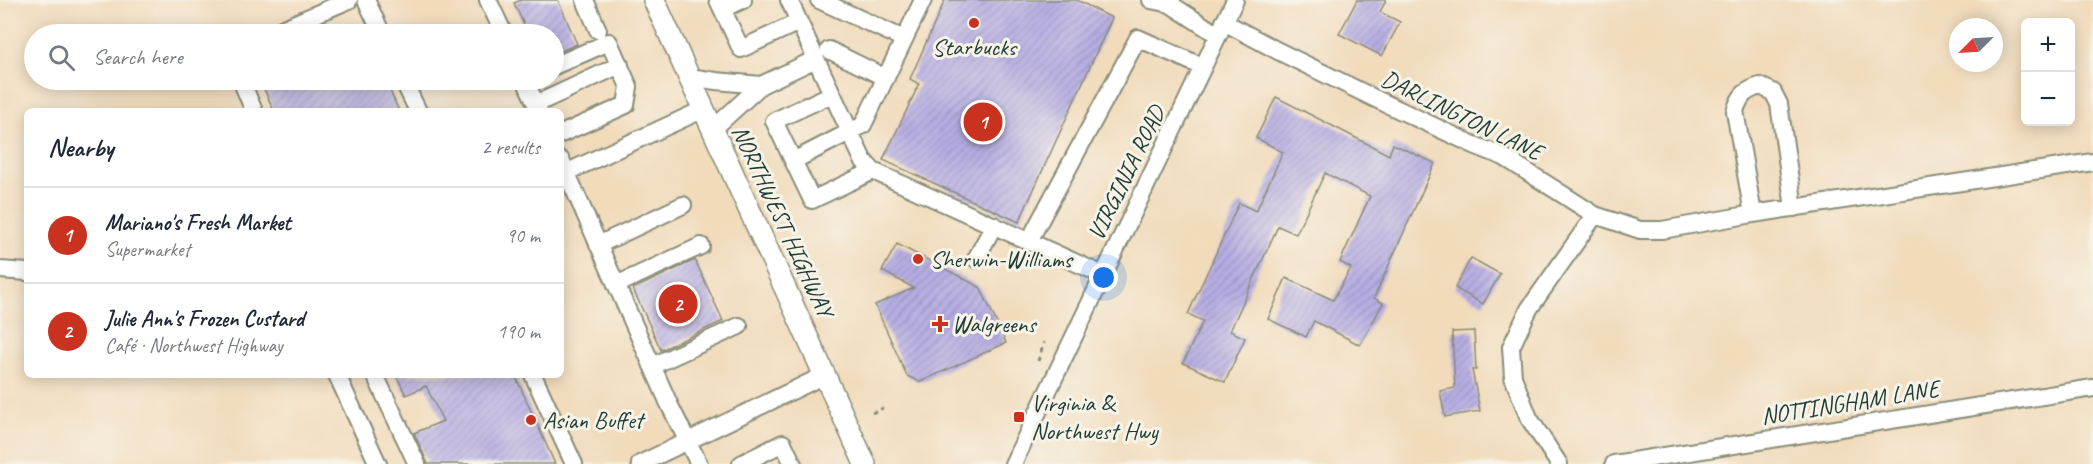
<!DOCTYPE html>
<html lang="en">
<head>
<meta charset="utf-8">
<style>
	body { margin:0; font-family:Caveat,sans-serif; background:#f2f2f3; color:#1f2937 }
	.controls { position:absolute; right:18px; top:18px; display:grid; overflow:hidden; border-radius:9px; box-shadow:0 3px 15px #0003 }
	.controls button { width:54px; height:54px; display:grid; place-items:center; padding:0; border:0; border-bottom:2px solid #e0e1e3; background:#fff; color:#1f2937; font:30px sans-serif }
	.compass { position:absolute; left:1949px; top:18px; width:54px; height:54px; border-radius:50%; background:#fff; box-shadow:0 3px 15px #0003; rotate:246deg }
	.you { position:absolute; left:1104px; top:278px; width:21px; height:21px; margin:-15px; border:4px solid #fff; border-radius:50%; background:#1a73e8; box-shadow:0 0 0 9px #1a73e833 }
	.badge { display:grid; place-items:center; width:39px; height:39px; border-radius:50%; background:#c8321e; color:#fff; font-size:20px; font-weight:700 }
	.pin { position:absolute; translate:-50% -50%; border:3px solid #fff; box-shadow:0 2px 6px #0006 }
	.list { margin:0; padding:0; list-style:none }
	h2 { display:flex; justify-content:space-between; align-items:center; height:78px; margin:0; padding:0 24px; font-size:26px }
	h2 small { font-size:20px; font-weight:400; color:#747a83 }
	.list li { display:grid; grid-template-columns:39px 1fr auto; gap:18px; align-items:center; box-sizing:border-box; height:96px; padding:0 24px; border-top:2px solid #e0e1e3 }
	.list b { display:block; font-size:22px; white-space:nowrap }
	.list p { margin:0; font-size:20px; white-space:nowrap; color:#747a83 }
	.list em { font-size:20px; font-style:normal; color:#747a83 }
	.icon { flex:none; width:33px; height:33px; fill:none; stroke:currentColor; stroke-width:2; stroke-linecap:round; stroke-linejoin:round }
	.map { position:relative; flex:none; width:2093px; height:464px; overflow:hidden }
	.search { position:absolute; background:#fff; box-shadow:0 3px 15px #0003; left:24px; top:24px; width:540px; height:66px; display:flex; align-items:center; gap:15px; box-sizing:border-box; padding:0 21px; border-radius:33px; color:#747a83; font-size:22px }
	.panel { position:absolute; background:#fff; box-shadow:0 3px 15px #0003; left:24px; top:108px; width:540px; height:270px; border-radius:9px }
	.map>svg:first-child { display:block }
	.building { fill:url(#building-hatch) }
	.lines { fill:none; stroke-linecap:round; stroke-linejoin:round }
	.minor-casing { stroke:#888c78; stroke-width:20 }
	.major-casing { stroke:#888c78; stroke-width:24 }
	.path { stroke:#888c78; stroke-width:3; stroke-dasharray:4.5 4.5; stroke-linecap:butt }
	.minor { stroke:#fff; stroke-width:16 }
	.major { stroke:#fff; stroke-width:21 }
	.poi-dot { fill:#c8321e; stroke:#f7f3e8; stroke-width:2 }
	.labels { text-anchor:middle; stroke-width:6; stroke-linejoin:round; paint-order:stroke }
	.poi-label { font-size:24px; fill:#1f3d34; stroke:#f7f3e8; text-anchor:start }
	.street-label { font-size:24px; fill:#1f3d34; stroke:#f7f3e8 }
</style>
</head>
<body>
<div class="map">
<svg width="2093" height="464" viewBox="0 0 2093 464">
	<defs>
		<pattern id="building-hatch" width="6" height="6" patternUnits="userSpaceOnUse" patternTransform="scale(1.5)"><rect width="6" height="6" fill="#b7aee4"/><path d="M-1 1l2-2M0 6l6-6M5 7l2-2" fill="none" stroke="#948fba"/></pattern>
	</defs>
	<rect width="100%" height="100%" fill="#f7f3e8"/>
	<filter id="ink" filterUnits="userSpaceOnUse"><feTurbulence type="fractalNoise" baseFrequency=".0167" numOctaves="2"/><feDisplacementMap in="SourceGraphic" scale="12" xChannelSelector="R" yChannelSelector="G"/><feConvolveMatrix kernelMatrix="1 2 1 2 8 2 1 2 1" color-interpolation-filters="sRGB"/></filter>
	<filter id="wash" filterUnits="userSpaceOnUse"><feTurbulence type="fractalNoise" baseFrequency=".008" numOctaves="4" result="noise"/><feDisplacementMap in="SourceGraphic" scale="24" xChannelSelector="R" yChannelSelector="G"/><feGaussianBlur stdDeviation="1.35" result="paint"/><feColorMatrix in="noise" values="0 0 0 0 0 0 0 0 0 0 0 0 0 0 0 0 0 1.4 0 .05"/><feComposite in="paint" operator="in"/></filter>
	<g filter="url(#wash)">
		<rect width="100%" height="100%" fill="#f1dbbb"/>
		<g id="blocks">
			<!-- building -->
			<path class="building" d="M521,0h37l19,44 -23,10v-20h-26l-14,-31z
				M945,0h132l35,18 -93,204 -136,-62 36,-76 -9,-5z
				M1357,0h29l-6,12 20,10 -18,34 -43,-22z
				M260,80h125l14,31h-125z
				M1276,97l113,58 4,-11 42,19 -61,135 9,5 -23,42 -46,-24 -8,16 -38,-18 18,-41 47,22 18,-32 -11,-6 30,-66 -45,-23 -29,61 -18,-8 -48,105 15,7 -20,44 -42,-19 20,-42 -15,-7 51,-111 17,8 27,-59 -27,-14z
				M897,244l83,43 26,56 -86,39 -13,-6 -32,-71 39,-17 -32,-17z
				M1471,258l29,16 -17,30 -28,-16z
				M695,260l28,61 -62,29 -28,-61z
				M1474,331l2,39h-4l8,41 -35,6 -5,-26 15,-3 -3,-56z
				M396,375h119l40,89h-127l-14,-31 29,-12 -17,-35 -20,9z"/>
		</g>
	</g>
	<g filter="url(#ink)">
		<use href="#blocks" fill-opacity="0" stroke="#888c78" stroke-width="1.5"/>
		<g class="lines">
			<!-- minor casing -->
			<g class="minor-casing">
				<path id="minor" d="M366,0l16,34
					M488,0l16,34
					M585,0l13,30
					M718,0l23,49 58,-27
					M789,0l27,59
					M819,0l85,39
					M1151,0l19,4
					M1172,0l-2,4 48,31
					M722,9l21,-9
					M1224,22l54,29 98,48 98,46 30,12 91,58 45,15h22l91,-16 340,-52
					M270,34l79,-34
					M829,50l57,28
					M554,66l55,-24 20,45 -3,18 -65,29
					M689,77l27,4 45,4
					M241,80l13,31
					M403,80l15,31
					M525,80l14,31
					M832,94l-58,27 38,79 61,-29
					M536,104l84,-39
					M713,129l48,-44 55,-26 47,101 10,11 230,104
					M561,160l109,246 29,58
					M793,161l70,-36 60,-125
					M561,175l143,-66
					M1753,214l-18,-103c5,-15 9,-20 25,-25l13,6 6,12 15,104
					M1029,241l109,-203 65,29
					M598,245l85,-40
					M976,259l18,-34
					M0,270l27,2
					M616,285l85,-39
					M652,366l87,-40
					M337,375l41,89
					M375,375l42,89
					M533,375l41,89
					M640,464l185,-89
					M741,464l42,-21 10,21
					M1013,464l222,-464
					M1559,464l-30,-46 -16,-41 -2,-30 18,-38 66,-94
					M1614,464l479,-76"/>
			</g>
			<!-- major casing -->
			<g class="major-casing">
				<path id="major" d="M654,0l211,464"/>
			</g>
			<!-- path -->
			<path class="path" d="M1038,361l6,-19
				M872,413l11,-5"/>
			<!-- minor -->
			<use href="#minor" class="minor"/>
			<!-- major -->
			<use href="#major" class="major"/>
		</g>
	</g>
	<!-- markers -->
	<g class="poi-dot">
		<circle cx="974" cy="23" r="6"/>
		<circle cx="918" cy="259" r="6"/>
		<path d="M937 315h6v6h6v6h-6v6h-6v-6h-6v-6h6z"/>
		<rect x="1013" y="411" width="12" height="12" rx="3"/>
		<circle cx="531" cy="420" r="6"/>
	</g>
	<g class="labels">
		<!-- poi labels -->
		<g class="poi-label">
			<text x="974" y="55" text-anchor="middle">Starbucks</text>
			<text x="930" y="267">Sherwin-Williams</text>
			<text x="952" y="332">Walgreens</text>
			<text x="1031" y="411">Virginia &amp;<tspan x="1031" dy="28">Northwest Hwy</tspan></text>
			<text x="543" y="428">Asian Buffet</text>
		</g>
		<!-- street labels -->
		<g class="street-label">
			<text transform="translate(1462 115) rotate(26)" y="8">DARLINGTON LANE</text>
			<text transform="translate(1126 173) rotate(-64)" y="8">VIRGINIA ROAD</text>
			<text transform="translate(783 221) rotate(65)" y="8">NORTHWEST HIGHWAY</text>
			<text transform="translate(1850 402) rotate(-9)" y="8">NOTTINGHAM LANE</text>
		</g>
	</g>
</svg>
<div class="controls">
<button>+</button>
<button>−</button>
</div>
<svg class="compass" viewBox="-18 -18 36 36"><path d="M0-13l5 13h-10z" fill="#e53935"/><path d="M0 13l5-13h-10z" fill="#747a83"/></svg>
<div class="you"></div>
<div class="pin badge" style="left:983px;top:122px">1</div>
<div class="pin badge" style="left:678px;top:304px">2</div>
<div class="search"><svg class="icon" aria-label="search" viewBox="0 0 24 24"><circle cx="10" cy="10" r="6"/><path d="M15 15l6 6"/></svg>Search here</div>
<section class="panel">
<h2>Nearby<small>2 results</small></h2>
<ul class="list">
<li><span class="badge">1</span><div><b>Mariano's Fresh Market</b><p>Supermarket</p></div><em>90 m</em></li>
<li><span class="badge">2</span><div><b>Julie Ann's Frozen Custard</b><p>Café · Northwest Highway</p></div><em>190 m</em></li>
</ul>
</section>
</div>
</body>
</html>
